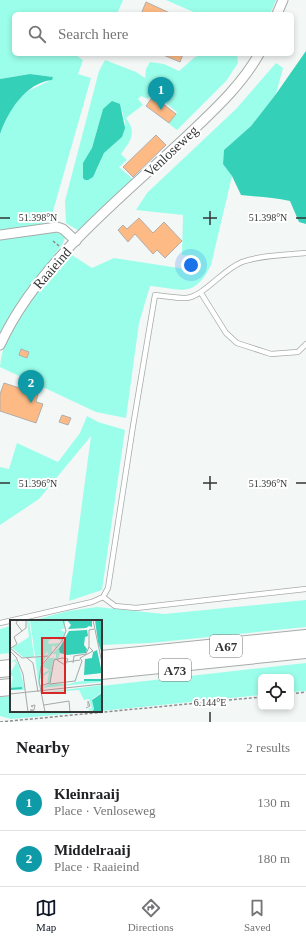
<!DOCTYPE html>
<html lang="en">
<head>
<meta charset="utf-8">
<style>
	body { margin:0; font-family:"Times New Roman",serif; background:#f2f2f2; color:#202124 }
	.controls { position:absolute; right:12px; bottom:12px; display:grid; overflow:hidden; border-radius:6px; box-shadow:0 2px 6px #0003 }
	.controls button { width:36px; height:36px; display:grid; place-items:center; padding:0; border:0; border-bottom:1px solid #e0e0e0; background:#fff; color:#202124; font:20px sans-serif }
	.you { position:absolute; left:191px; top:265px; width:14px; height:14px; margin:-10px; border:3px solid #fff; border-radius:50%; background:#1a73e8; box-shadow:0 0 0 6px #1a73e833 }
	.badge { display:grid; place-items:center; width:26px; height:26px; border-radius:50%; background:#111827; color:#fff; font-size:13px; font-weight:700 }
	.pin { position:absolute; translate:-50% -33px; filter:drop-shadow(0 1px 2px #0008) }
	.pin::after { content:''; position:absolute; top:21px; width:14px; height:12px; background:inherit; clip-path:polygon(0 0,100% 0,50% 100%) }
	.list { margin:0; padding:0; list-style:none }
	h2 { display:flex; justify-content:space-between; align-items:center; height:52px; margin:0; padding:0 16px; font-size:17px }
	h2 small { font-size:13px; font-weight:400; color:#757577 }
	.list li { display:grid; grid-template-columns:26px 1fr auto; gap:12px; align-items:center; box-sizing:border-box; height:56px; padding:0 16px; border-top:1px solid #e0e0e0 }
	.list b { display:block; font-size:15px; white-space:nowrap }
	.list p { margin:0; font-size:13px; white-space:nowrap; color:#757577 }
	.list em { font-size:13px; font-style:normal; color:#757577 }
	.icon { flex:none; width:22px; height:22px; fill:none; stroke:currentColor; stroke-width:2; stroke-linecap:round; stroke-linejoin:round }
	.map { position:relative; flex:none; width:306px; height:722px; overflow:hidden }
	.search { position:absolute; background:#fff; box-shadow:0 2px 6px #0003; left:12px; right:12px; top:12px; height:44px; display:flex; align-items:center; gap:10px; box-sizing:border-box; padding:0 14px; border-radius:6px; color:#757577; font-size:15px }
	.sheet { height:164px; background:#fff }
	nav { display:flex; justify-content:space-around; align-items:center; box-sizing:border-box; height:56px; border-top:1px solid #e0e0e0; background:#fff; font-size:11px; color:#757577 }
	nav a { display:grid; justify-items:center; gap:2px }
	nav .on { color:#111827 }
	.map>svg:first-child { display:block }
	.green { fill:#9bfeea; fill-rule:evenodd }
	.water { fill:#34d0b8 }
	.building { fill:#fdba85; stroke:#b1aeac }
	.lines { fill:none; stroke-linecap:round; stroke-linejoin:round }
	.lane-casing { stroke:#a7abaa; stroke-width:6 }
	.street-casing { stroke:#a7abaa; stroke-width:11 }
	.highway-casing { stroke:#a7abaa; stroke-width:18 }
	.path { stroke:#8b8d8c; stroke-width:1.5; stroke-dasharray:3 2; stroke-linecap:butt }
	.lane { stroke:#fff; stroke-width:4.5 }
	.street { stroke:#fff; stroke-width:9 }
	.highway { stroke:#fff; stroke-width:16 }
	.ticks { fill:none; stroke:#343535; stroke-width:1.5 }
	.labels { text-anchor:middle; stroke-width:4; stroke-linejoin:round; paint-order:stroke }
	.shield { fill:#fff; stroke:#717272; stroke-width:1 }
	.shield-label { font-size:13px; font-weight:bold; fill:#343535 }
	.street-label { font-size:14px; fill:#343535; stroke:#fff }
	.inset-river { fill:none; stroke:#34d0b8; stroke-width:2 }
	.inset-road { fill:none; stroke:#a7a9a9; stroke-width:1 }
	.view { fill:#d62828; fill-opacity:0.15; stroke:#d62828; stroke-width:2 }
	.inset-edge { fill:none; stroke:#343535; stroke-width:2 }
	.ticks-label { font-size:10px; text-anchor:middle; fill:#343535; stroke:#fff; stroke-width:4; stroke-linejoin:round; paint-order:stroke }
</style>
</head>
<body>
<div class="map">
<svg width="306" height="722" viewBox="0 0 306 722">
	<rect width="100%" height="100%" fill="#f3f7f6"/>
	<!-- green -->
	<path class="green" d="M0,0h123l-6,14h-103v40h60l9,6 -5,14 13,4 -40,140 -7,6 -44,6v-97l11,-23 13,-17 27,-13 2,-3 -23,-3 -30,5z
		M166,0h110l-6,14h-72z
		M206,54h31l1,9 -12,18 -49,49 -8,-6 8,-12 -25,-20 -4,7 -7,-3 -3,3 5,6 -17,13c11,15 5,22 -5,36l6,6 -8,7 15,13 -55,51 -13,-8 -1,-22 34,-130 6,-11 31,12 9,6 1,-9 4,-7 14,2 15,7 16,-14zM120,104l5,18 -3,15 -18,16 -8,18 -13,3 1,-6 8,-20 11,-39z
		M276,63l7,5 -7,26 -25,32 -27,24 -1,14 9,12 -21,89c-17,34 -29,24 -61,21l-11,37 -13,95 -30,-6 -96,-45c3,-41 41,-83 69,-111l3,-1 20,13 22,-10 71,11 8,-13 -11,-1 1,-40 -47,-5 11,-17 89,-84z
		M49,232l13,2 3,4 -3,7 -46,60 -16,28v-94z
		M87,416l11,6 27,8 -23,160 -33,11 22,-165 -52,63 -39,26v-58l9,2 8,-26 41,19 22,-29z
		M306,600v27l-156,16 -49,2v-24h-70l37,-10 29,-4 67,7z
		M11,626v27l-11,1v-25z
		M306,663v28l-15,1v-15h-30v18l-160,16v-25z
		M11,696v15h87l-87,8 -11,-3v-19z"/>
	<!-- water -->
	<path class="water" d="M306,51v173l-7,-2 -9,-21c-16,-4 -32,-4 -49,-6l-9,-19 -9,-12 1,-14 27,-24 25,-32z
		M30,74l23,3 -1,3c-27,3 -44,32 -52,54v-55z
		M112,101l8,3 5,24 -3,9 -18,16 -11,24 -5,3h-3l-2,-2v-15l9,-15 11,-39z"/>
	<!-- building -->
	<path class="building" d="M146,2l26,12h-31z
		M161,54h22l-3,8z
		M153,96l23,18 -7,9 -23,-17z
		M156,135l10,10 -33,32 -10,-10z
		M139,218l14,15 11,-11 18,19 -17,17 -8,-8 -4,4 -18,-20 -7,8 -10,-12 5,-5 4,4z
		M21,349l8,3 -2,6 -8,-3z
		M4,383l34,11 -2,8 7,2 -7,19 -36,-12v-17z
		M62,415l9,3 -3,7 -9,-3z"/>
	<g class="lines">
		<!-- lane casing -->
		<g class="lane-casing">
			<path id="lane" d="M201,293l25,40 11,10 34,11 27,-2 8,-8
				M103,597l12,9 21,2 170,-19
				M0,623l92,-21 11,-5 5,-9 25,-162 22,-131c10,1 21,3 31,3 17,-1 36,-28 56,-36 20,-7 43,-7 64,-9"/>
		</g>
		<!-- street casing -->
		<g class="street-casing">
			<path id="street" d="M277,14l6,-14
				M0,235l57,-8 6,2 13,12
				M0,345c37,-82 122,-148 187,-209 26,-25 54,-50 72,-82"/>
		</g>
		<!-- highway casing -->
		<g class="highway-casing">
			<path id="highway" d="M101,659l205,-21
				M0,669l11,-1
				M101,671l205,-21
				M0,688l11,-1"/>
		</g>
		<!-- path -->
		<path class="path" d="M53,241l6,5
			M291,694l15,-2
			M0,722l261,-25"/>
		<!-- lane -->
		<use href="#lane" class="lane"/>
		<!-- street -->
		<use href="#street" class="street"/>
		<!-- highway -->
		<use href="#highway" class="highway"/>
	</g>
	<!-- ticks -->
	<path class="ticks" d="M210,211v14M0,218h10M203,218h14M296,218h10M210,476v14M0,483h10M203,483h14M296,483h10M210,712v10"/>
	<g class="labels">
		<!-- shield labels -->
		<g class="shield">
			<rect x="210" y="635" width="32" height="22" rx="3"/>
			<rect x="159" y="659" width="32" height="22" rx="3"/>
		</g>
		<g class="shield-label">
			<text x="226" y="651">A67</text>
			<text x="175" y="675">A73</text>
		</g>
		<!-- street labels -->
		<g class="street-label">
			<text transform="translate(171 151) rotate(-43)" y="5">Venloseweg</text>
			<text transform="translate(52 268) rotate(-49)" y="5">Raaieind</text>
		</g>
	</g>
	<!-- overview -->
	<g transform="translate(10 620)">
		<rect width="92" height="92" fill="#f3f7f6"/>
		<path d="M19,0l5,37h-11l-11,-9 17,-11 -2,-16zM20,0h35v8l-5,2 5,2 -3,9 -10,-4 -4,5 1,2 11,-1 -5,5 -1,-3 -2,2v5l-4,4 -1,-5 -2,4 -10,1zM53,23l-5,16 -5,1 -1,10h-3l3,1 -2,12 -3,1 2,-12 -9,7 1,-9 1,4 7,-4 -7,-4 7,-8h7v-4h-4zM37,36l-6,9 -2,23 -4,-31zM5,39l4,7 6,24h-15l3,-13 -3,-3 6,-11 -2,-2 -4,2zM67,54l-1,8 26,-3v3l-61,6 8,-4h21l5,-2zM92,65v7l-10,7 2,10 -4,3 -2,-4 4,1 -3,-10 -5,1 -5,-10 -38,3z" fill="#9bfeea"/>
		<path d="M57,0h25v7l-3,-1 -3,2 -18,1 3,-4zM85,0h7v34l-4,-12zM77,10l1,6 -3,1 -1,8 3,4 -1,4 -19,2 -7,-2 -1,-4 10,-18zM87,30l5,23 -18,2 1,-16 7,-1 1,-6zM92,73v19h-10l2,-3 -2,-9z" fill="#34d0b8"/>
		<path class="inset-river" d="M74,60h18M0,69l12,-1"/>
		<path class="inset-road" d="M8,0l-2,3 6,8M83,0l9,43M0,28l12,10 26,-2M1,28l6,-4 -3,-7 12,-9v-8M0,31l6,6 7,17 5,38M17,38l6,5 5,29M57,42l13,-2M63,43l1,-7 12,-2 3,-7M40,64l25,-3 7,-20 -2,-3 13,-7 -4,-4v-17l5,-1M30,66l10,-3 4,-23 8,-2 6,1 -3,6 -8,-5M0,74l92,-10M34,85l25,-4 1,11M23,87l-2,-1 4,-1 -1,5h-4l4,1M76,88l4,-2 -2,-5v5M35,92l-6,-31 2,-15 21,-25 4,-10 -3,-11"/>
		<path class="view" d="M32,18h23v55h-23z"/>
		<rect width="92" height="92" class="inset-edge"/>
	</g>
	<g class="ticks-label">
		<text x="38" y="221">51.398°N</text>
		<text x="268" y="221">51.398°N</text>
		<text x="38" y="487">51.396°N</text>
		<text x="268" y="487">51.396°N</text>
		<text x="210" y="706">6.144°E</text>
	</g>
</svg>
<div class="controls">
<button><svg class="icon" aria-label="locate" viewBox="0 0 24 24"><circle cx="12" cy="12" r="6"/><path d="M12 2v4M12 18v4M2 12h4M18 12h4"/></svg></button>
</div>
<div class="you"></div>
<div class="pin badge" style="left:161px;top:110px;background:#0f9aa8">1</div>
<div class="pin badge" style="left:31px;top:403px;background:#0f9aa8">2</div>
<div class="search"><svg class="icon" aria-label="search" viewBox="0 0 24 24"><circle cx="10" cy="10" r="6"/><path d="M15 15l6 6"/></svg>Search here</div>
</div>
<section class="sheet">
<h2>Nearby<small>2 results</small></h2>
<ul class="list">
<li><span class="badge" style="background:#0f9aa8">1</span><div><b>Kleinraaij</b><p>Place · Venloseweg</p></div><em>130 m</em></li>
<li><span class="badge" style="background:#0f9aa8">2</span><div><b>Middelraaij</b><p>Place · Raaieind</p></div><em>180 m</em></li>
</ul>
</section>
<nav>
<a class="on"><svg class="icon" aria-label="map" viewBox="0 0 24 24"><path d="M3 6l6-2 6 2 6-2v14l-6 2-6-2-6 2zM9 4v14M15 6v14"/></svg>Map</a>
<a><svg class="icon" aria-label="directions" viewBox="0 0 24 24"><path d="M12 3l9 9-9 9-9-9zM9 14v-3h6M13 9l2 2-2 2"/></svg>Directions</a>
<a><svg class="icon" aria-label="saved" viewBox="0 0 24 24"><path d="M7 4h10v16l-5-4-5 4z"/></svg>Saved</a>
</nav>
</body>
</html>
